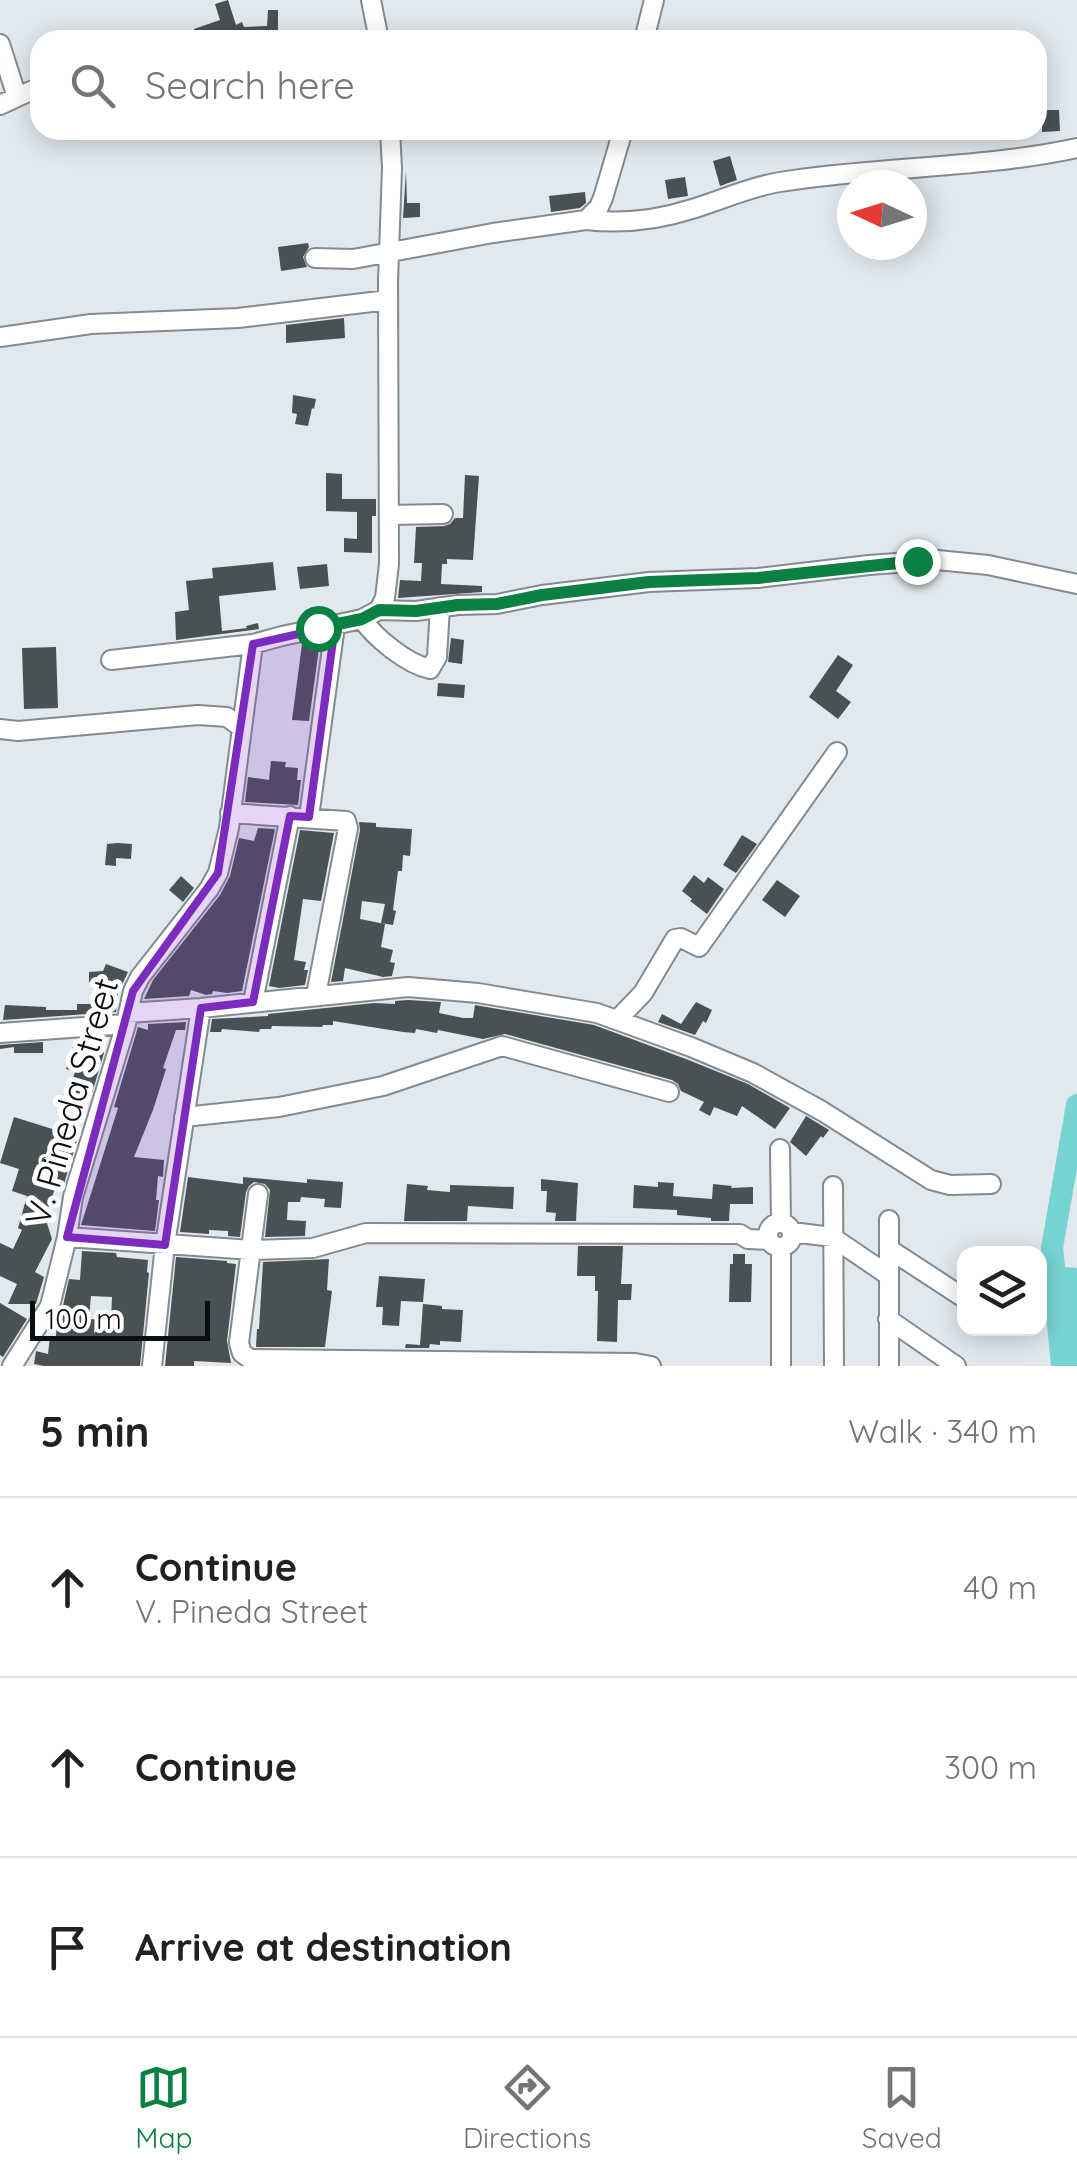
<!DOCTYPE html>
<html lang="en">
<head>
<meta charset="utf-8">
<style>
	body { margin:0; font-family:Quicksand,sans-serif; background:#f6f6f6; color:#202124 }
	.controls { position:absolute; right:30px; bottom:30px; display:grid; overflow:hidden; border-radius:20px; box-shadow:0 5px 25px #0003 }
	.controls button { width:90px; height:90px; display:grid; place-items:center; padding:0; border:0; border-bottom:2px solid #e0e0e0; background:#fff; color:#202124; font:50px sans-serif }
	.compass { position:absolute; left:837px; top:170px; width:90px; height:90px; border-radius:50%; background:#fff; box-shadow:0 5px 25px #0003; rotate:274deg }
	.scale { position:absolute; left:30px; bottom:25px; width:180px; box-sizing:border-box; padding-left:10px; border:5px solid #0b0e0f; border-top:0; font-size:28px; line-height:35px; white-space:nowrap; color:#0b0e0f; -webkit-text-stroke:8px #fff; paint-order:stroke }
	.stop { position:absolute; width:30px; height:30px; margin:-22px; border:8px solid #0b8043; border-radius:50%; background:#fff }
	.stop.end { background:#0b8043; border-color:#fff; box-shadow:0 2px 10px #0008 }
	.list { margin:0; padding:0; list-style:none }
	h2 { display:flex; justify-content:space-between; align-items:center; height:130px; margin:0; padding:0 40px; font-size:42px }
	h2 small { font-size:32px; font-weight:400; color:#757577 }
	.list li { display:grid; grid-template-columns:65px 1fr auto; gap:30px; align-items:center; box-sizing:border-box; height:180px; padding:0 40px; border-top:2px solid #e0e0e0 }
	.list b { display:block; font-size:38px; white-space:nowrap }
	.list p { margin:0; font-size:32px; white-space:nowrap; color:#757577 }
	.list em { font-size:32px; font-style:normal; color:#757577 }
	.icon { flex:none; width:55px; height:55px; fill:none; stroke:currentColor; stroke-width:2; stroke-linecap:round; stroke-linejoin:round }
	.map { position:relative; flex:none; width:1077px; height:1366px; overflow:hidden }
	.search { position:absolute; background:#fff; box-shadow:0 5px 25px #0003; left:30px; right:30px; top:30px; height:110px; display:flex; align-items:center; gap:25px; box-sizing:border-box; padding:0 35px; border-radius:30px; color:#757577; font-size:38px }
	.sheet { height:670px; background:#fff }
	nav { display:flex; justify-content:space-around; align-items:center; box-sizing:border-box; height:140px; border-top:2px solid #e0e0e0; background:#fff; font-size:28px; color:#757577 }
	nav a { display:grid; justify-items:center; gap:5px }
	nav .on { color:#0b8043 }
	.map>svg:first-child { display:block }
	.water { fill:#78d4d3 }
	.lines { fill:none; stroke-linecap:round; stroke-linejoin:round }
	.river { stroke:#78d4d3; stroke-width:22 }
	.building { fill:#4a5154; fill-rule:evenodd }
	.minor-casing { stroke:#848b90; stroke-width:22 }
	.minor { stroke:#fff; stroke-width:18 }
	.route { stroke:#0b8043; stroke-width:12 }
	.marked { fill:#7b2cbf; fill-opacity:0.2; stroke:#7b2cbf; stroke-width:8; stroke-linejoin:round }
	.labels { text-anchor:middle; stroke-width:10; stroke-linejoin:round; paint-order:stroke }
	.street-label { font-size:35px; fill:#0b0e0f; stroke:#fff }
</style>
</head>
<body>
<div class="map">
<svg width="1077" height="1366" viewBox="0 0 1077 1366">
	<rect width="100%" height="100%" fill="#e1e9ee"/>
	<!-- water -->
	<path class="water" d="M1041,1265l36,3v98h-26z"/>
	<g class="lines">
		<!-- river -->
		<path class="river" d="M1057,1293l-5,-45 25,-143"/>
	</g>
	<!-- building -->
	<path class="building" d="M228,0l8,25 6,-3 2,5 23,-1 1,-16h10v30h-80l-4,-11 26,-9 -5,-16z
		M1042,110h17l1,21 -18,1z
		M730,156l7,24 -17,6 -7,-25z
		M406,171l1,32h13v14l-17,1z
		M685,177l3,19 -20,3 -3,-19z
		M585,192l1,11 -6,5 -29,4 -2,-16z
		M308,243l1,4 -6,10 4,10 -26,4 -3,-24z
		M344,318l1,20 -59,5v-18z
		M293,395l23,4 -2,10 -2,-1 -4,18 -13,-2 2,-10 -5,-1z
		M326,473l16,1v25h34v17h-4v37l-28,-1v-14l13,1v-27l-31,-1z
		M465,475l14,1 -6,84 -26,-1v5h-5l-1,20 41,2v6l-84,6 2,-18 21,1 1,-18h-8l2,-36 28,-1 6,-2 5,-6h8z
		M273,562l3,28 -57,6 3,35 25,-3 -1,-2 12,-3 1,6 -83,11 -1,-28 14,-2 -3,-29 27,-3 -1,-10z
		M327,564l2,22 -29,3 -3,-22z
		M451,638l13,2 -2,24 -14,-2z
		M320,641l-11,80 -17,-1 10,-76z
		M56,647l2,61 -34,1 -2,-61z
		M838,655l15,10 -17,26 15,11 -13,17 -29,-22z
		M438,683l27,2 -1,13 -27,-2z
		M271,761l15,1 -1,5 13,1 -1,12h4l-3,25 -53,-3 3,-25 21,3z
		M359,822l17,1v4l36,2 -2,27 -7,-1 -1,16h-4l-5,39 3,1 -3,14 -12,-2 4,-19 -23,-3 -2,18 25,5 -4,23 12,3 -3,12 5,1 -3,13 -9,1 -38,-9 -2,13 -12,1 29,-152z
		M258,828l17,1 -33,162 -15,2 -14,-2 -1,3 -6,1 -15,-5 -2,6 -45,3 9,-19 67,-85 10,-19 9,-38 15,3z
		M300,830l34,3 -13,68 -18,-2 -9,61 12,2 -2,8h4l-3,15 -26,3 -10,-2z
		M742,835l15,9 -21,29 -13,-8z
		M117,843l15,1 -1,15 -15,-1v8l-11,-1 2,-21z
		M694,875l10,8 4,-6 16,12 -17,25 -17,-13 2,-2 -10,-8z
		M181,876l13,12 -11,14 -14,-12z
		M777,880l23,16 -15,21 -23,-17z
		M106,964l22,8 -7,15 -2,-1 -3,26 -113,8 2,-15 41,2v3h31v-6h19v-22h-7v-10l14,-1z
		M408,1000l33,2 -2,11 24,5h10l2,-13 119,20 92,34 62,25 42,24 -15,21 -33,-23 -5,10 -23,-9 -4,9 -11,-6 5,-8 -23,-11 -3,-7 -6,-4 -167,-46 -22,5 -45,-9 -1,3 -21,-4 -1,4 -12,-1 -70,-11v4h-10l-1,2 -50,-1 -1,3h-11l-1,3 -37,-3 -1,3h-11l2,-13 56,-3v-2l106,-11 21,1v-3z
		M696,1002l16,8 -6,13 -3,-2 -8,14 -37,-13 4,-8 19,10z
		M186,1022l-1,8h-9l-13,38 3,1 -13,41 -19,47 30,3 -1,17 -5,-1 -2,24h3l-4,31 -74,-6 37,-117 -4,-1 24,-80 10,3v-6z
		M103,1038l1,15 -14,47 -22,-8 7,-20 -9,-3 9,-29z
		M43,1042v11h-29v-6l-14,2v-4z
		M806,1116l23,14 -6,8 -2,-2 -15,20 -16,-14z
		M14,1117l64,20 -14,47 -7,-2 -10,30 -1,8 6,19 -17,33 9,5 -8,27h-28l9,-20 -17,-8v-33l13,6 9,-19 -4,-2 9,-32 -15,-5 7,-22 -19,-6z
		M188,1177l55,7v-7l64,6v-4l36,3 -2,26 -17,-1 1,-8 -24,-2 -1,5h-12l-1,18 19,1 -1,15 -40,1 5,-47 -5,-6 -11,-2 -5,4 -3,6 -6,45 -12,-1v-5l-19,-1v4l-29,-2z
		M541,1179l37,4 -2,38h-21l1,-8 -10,-1 1,-21h-6z
		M658,1182l16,1 -1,13 39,3 1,-15 19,2 -1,2 22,-1v17h-23l-1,17h-18v-3l-34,-3v-5l-44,-2 1,-23 24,2z
		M407,1184l21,2 -1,4 23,2v-7l64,2 -1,22 -45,-3 -1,15h-63z
		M578,1246h45l-2,38h11l-1,16h-13l-1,42 -20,-1 1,-50h-3v-15h-18z
		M82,1251l34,2 1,4 31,3 -1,12 2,1 -9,93h-96l-10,-2 2,-13 12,3 2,-17h6l1,-19 5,-8 7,-31 11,1zM91,1296l21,1 -1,23 -22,-1z
		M733,1254h12v10h7l-1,38h-22l1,-38h3z
		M176,1257l51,4v2l9,1 -9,77 4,22 -37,-2v5h-29z
		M329,1259l-2,31 5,1 -7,56h-69l1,-18h2l4,-67z
		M379,1276l46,3 -2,23 -22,-1 -2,25 -17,-1 1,-18h-7z
		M0,1303l27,16 -24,38 -3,-2z
		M423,1304l19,2v3l21,1 -2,32 -21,-1v4l-10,-1 -1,4h-24l1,-4 14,1z"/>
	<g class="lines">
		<!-- minor casing -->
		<g class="minor-casing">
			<path id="minor" d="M371,0l8,40
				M644,40l10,-40
				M0,44l17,53 -17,8
				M17,97l23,-10
				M586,220c36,4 72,0 106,-11 30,-9 57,-22 88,-27 98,-16 199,-13 297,-34
				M315,258l38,1 140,-26 93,-13 13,-13 4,-9 20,-68
				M0,337l91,-13 147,-6 150,-18
				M389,515l54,-1
				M379,610l37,1 42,-6 39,-1 45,-9 107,-13 109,-4 111,-13 68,-5 51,5 89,19
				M362,619c13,19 45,45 68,50l7,-12 3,-50
				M111,660l142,-16
				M0,729l18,2 180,-16 29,2 15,11
				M230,813l116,8 2,7 -32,167
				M309,817l26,-191
				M253,1002l37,-186
				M128,1013l73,-5 207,-21 70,6 119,20 94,34 62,26 69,38 109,69 19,5 41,-1
				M618,1019l25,-26 32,-54 6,-1 18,9 138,-195
				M0,1033l126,-9
				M184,1117l95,-10 104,-21 119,-40 167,46
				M780,1149l1,74
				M833,1186l1,180
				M258,1194l-19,149 3,10 8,6 385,4 16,3
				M768 1235a12 12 0 1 1 24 0a12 12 0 1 1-24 0Z
				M792,1232l40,5 56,38
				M67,1237l185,13 61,-2 53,-15 374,1 8,5 21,1
				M889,1249l75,49
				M888,1319l68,47
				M12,1366l38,-60 17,-69 6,-40 53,-173 7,-33 7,-14 69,-88 9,-16 11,-45 24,-184 29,-8 80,-17 17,-9 6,-12 4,-34 -1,-283 4,-113 -2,-38
				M152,1366l13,-121 36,-237
				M781,1366v-119
				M889,1366v-146"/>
		</g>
		<!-- minor -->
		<use href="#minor" class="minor"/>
	</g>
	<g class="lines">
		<!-- route -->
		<path class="route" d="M318,628l44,-9 17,-9 37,1 42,-6 39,-1 45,-9 107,-13 109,-4 159,-17"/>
	</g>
	<!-- marked area -->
	<path class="marked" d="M335,626l-26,191 -19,-1 -37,186 -52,6 -36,237 -98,-8 66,-246 85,-118 35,-229z"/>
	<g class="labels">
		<!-- street labels -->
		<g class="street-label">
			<text transform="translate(72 1102) rotate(-74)" y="12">V. Pineda Street</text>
		</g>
	</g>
</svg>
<div class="controls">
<button><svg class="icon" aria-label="layers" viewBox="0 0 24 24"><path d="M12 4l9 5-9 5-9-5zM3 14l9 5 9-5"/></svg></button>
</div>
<svg class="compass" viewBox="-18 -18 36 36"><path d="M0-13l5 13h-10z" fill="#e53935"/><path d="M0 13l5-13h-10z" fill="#757577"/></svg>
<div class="scale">100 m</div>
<div class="stop" style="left:318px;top:628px"></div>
<div class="stop end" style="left:917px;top:561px"></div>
<div class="search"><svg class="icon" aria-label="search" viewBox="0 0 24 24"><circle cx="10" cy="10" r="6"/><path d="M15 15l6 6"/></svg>Search here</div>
</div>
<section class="sheet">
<h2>5 min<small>Walk · 340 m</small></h2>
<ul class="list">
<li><svg class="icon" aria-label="ahead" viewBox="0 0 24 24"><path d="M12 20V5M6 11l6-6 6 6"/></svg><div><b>Continue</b><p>V. Pineda Street</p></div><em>40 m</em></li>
<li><svg class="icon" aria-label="ahead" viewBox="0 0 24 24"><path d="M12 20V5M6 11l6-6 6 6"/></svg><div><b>Continue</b></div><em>300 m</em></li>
<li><svg class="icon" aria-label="arrive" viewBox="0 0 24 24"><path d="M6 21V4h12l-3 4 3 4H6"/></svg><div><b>Arrive at destination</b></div></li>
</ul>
</section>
<nav>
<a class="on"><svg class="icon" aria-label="map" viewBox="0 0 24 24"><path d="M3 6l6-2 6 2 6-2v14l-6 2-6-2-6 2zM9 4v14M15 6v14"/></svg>Map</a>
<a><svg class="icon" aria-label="directions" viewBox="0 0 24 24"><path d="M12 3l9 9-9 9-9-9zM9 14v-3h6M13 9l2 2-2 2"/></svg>Directions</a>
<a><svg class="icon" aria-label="saved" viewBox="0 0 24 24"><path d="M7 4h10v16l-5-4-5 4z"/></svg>Saved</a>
</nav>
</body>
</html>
